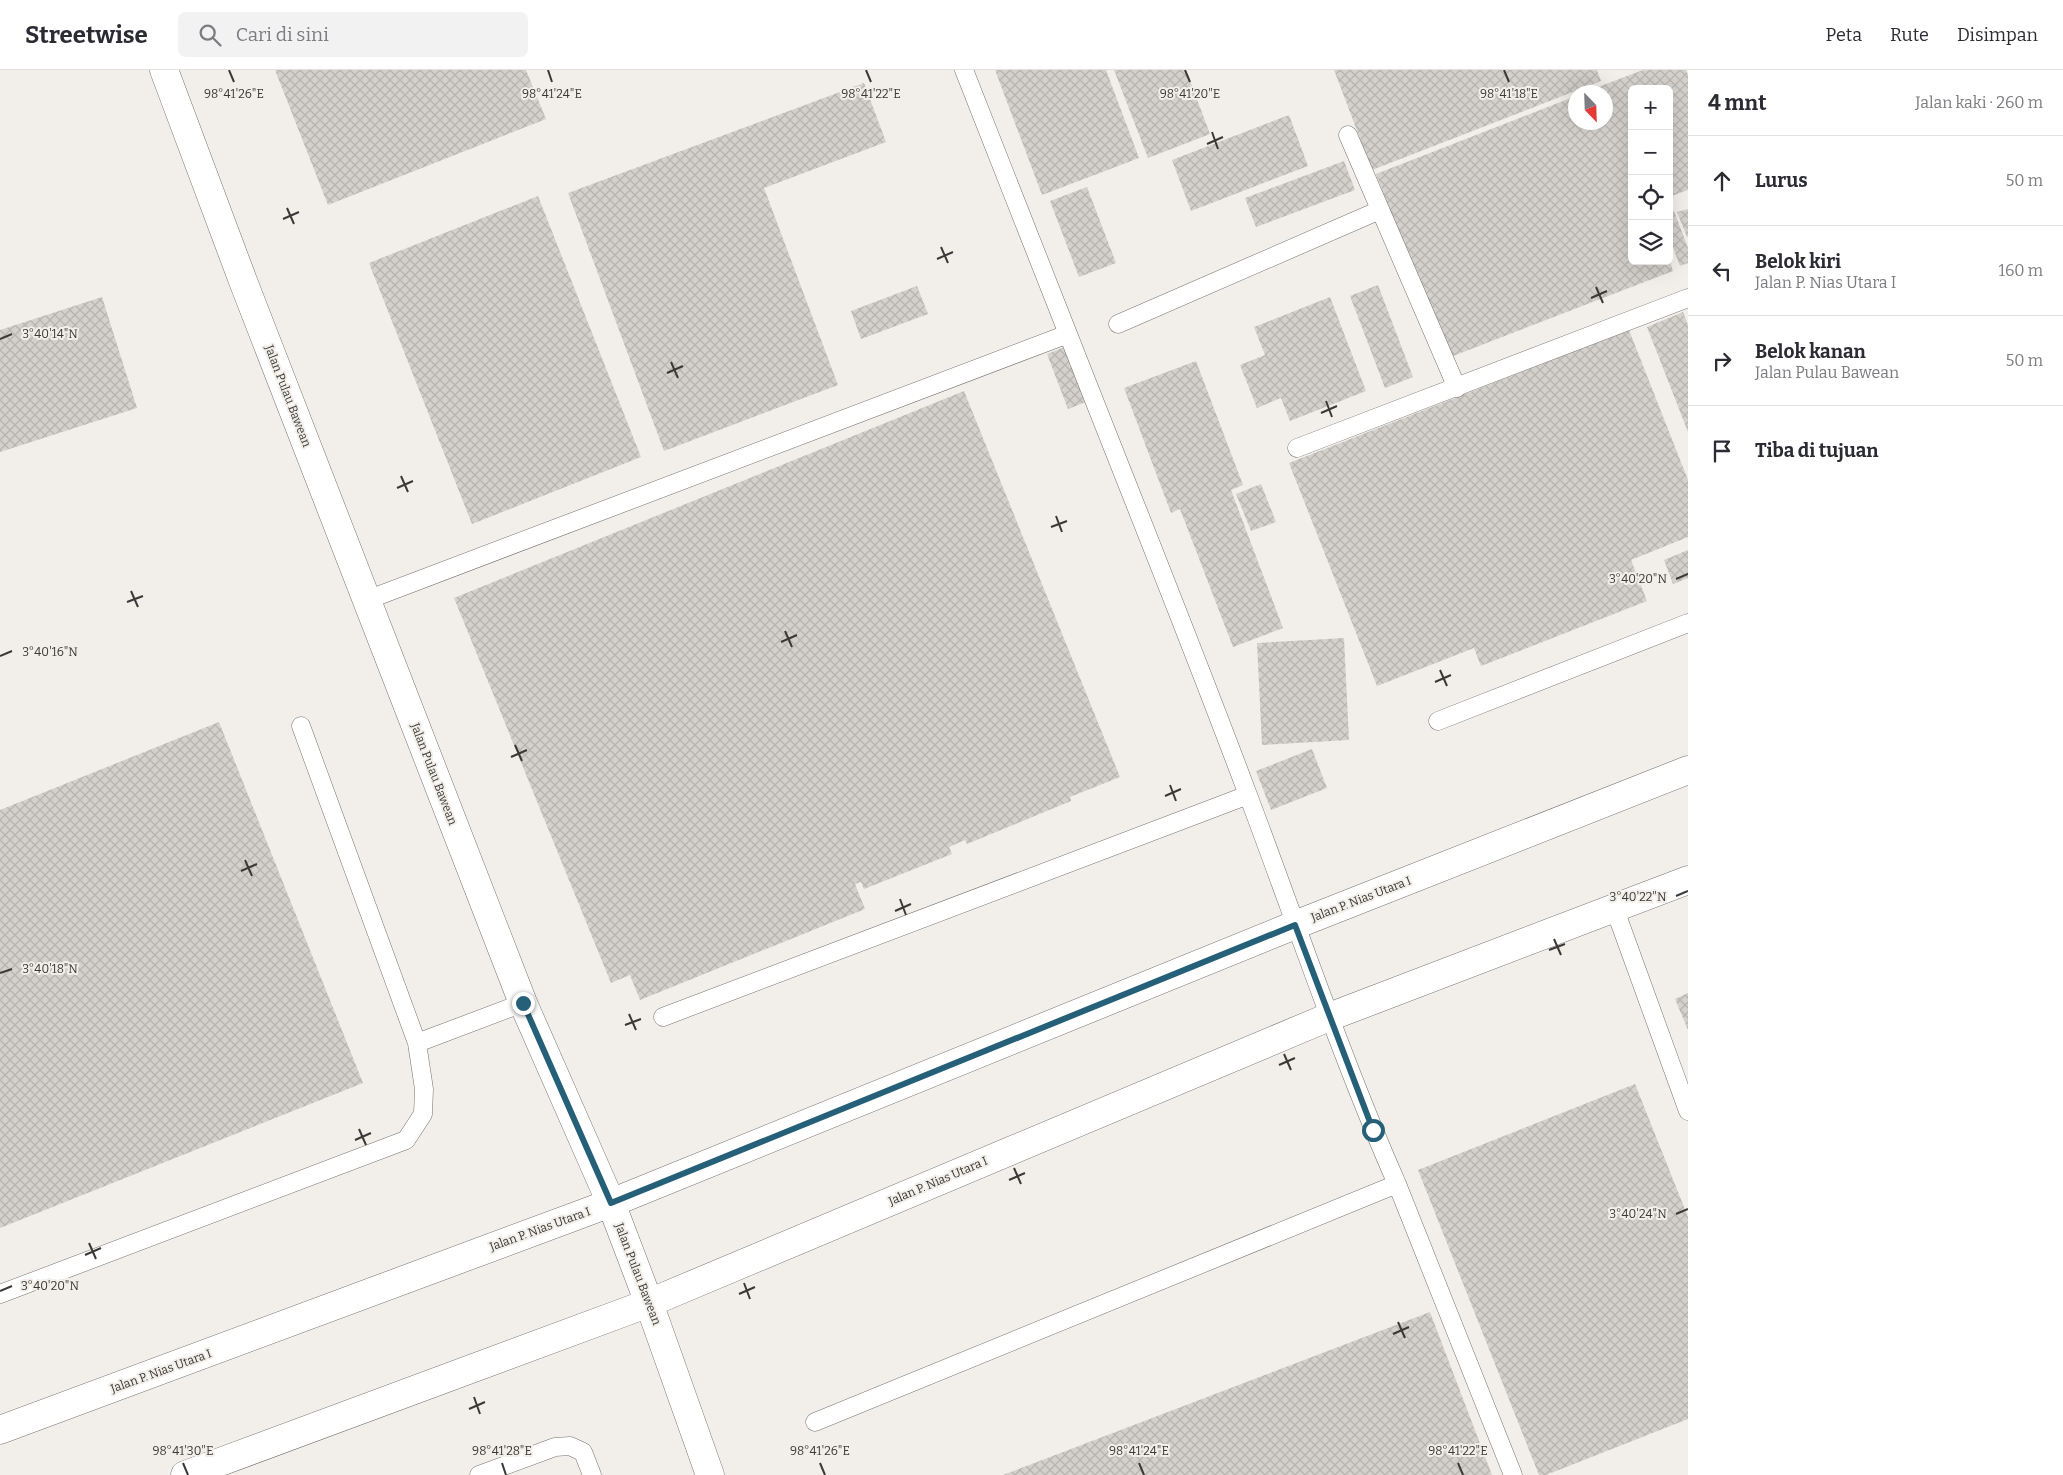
<!DOCTYPE html>
<html lang="id">
<head>
<meta charset="utf-8">
<style>
	body { margin:0; font-family:Bitter,serif; background:#f2f2f3; color:#2b2b33 }
	.controls { position:absolute; right:15px; top:15px; display:grid; overflow:hidden; border-radius:8px; box-shadow:0 5px 20px #0002 }
	.controls button { width:45px; height:45px; display:grid; place-items:center; padding:0; border:0; border-bottom:1px solid #e1e1e2; background:#fff; color:#2b2b33; font:25px sans-serif }
	.compass { position:absolute; left:1568px; top:15px; width:45px; height:45px; border-radius:50%; background:#fff; box-shadow:0 5px 20px #0002; rotate:157deg }
	.stop { position:absolute; width:15px; height:15px; margin:-11px; border:4px solid #256078; border-radius:50%; background:#fff }
	.stop.end { background:#256078; border-color:#fff; box-shadow:0 1px 5px #0008 }
	.list { margin:0; padding:0; list-style:none }
	h2 { display:flex; justify-content:space-between; align-items:center; height:65px; margin:0; padding:0 20px; font-size:21px }
	h2 small { font-size:16px; font-weight:400; color:#7c7c81 }
	.list li { display:grid; grid-template-columns:32px 1fr auto; gap:15px; align-items:center; box-sizing:border-box; height:90px; padding:0 20px; border-top:1px solid #e1e1e2 }
	.list b { display:block; font-size:19px; white-space:nowrap }
	.list p { margin:0; font-size:16px; white-space:nowrap; color:#7c7c81 }
	.list em { font-size:16px; font-style:normal; color:#7c7c81 }
	.icon { flex:none; width:28px; height:28px; fill:none; stroke:currentColor; stroke-width:2; stroke-linecap:round; stroke-linejoin:round }
	.map { position:relative; flex:none; width:1688px; height:1405px; overflow:hidden }
	header { display:flex; align-items:center; gap:30px; box-sizing:border-box; height:70px; padding:0 25px; background:#fff; border-bottom:1px solid #e1e1e2 }
	header strong { font-size:24px }
	nav { display:flex; gap:28px; margin-inline-start:auto; font-size:18px }
	.search { width:350px; height:45px; background:#f2f2f3; display:flex; align-items:center; gap:12px; box-sizing:border-box; padding:0 18px; border-radius:8px; color:#7c7c81; font-size:19px }
	main { display:flex }
	aside { flex:1; background:#fff }
	.map>svg:first-child { display:block }
	.building { fill:url(#building-cross-hatch) }
	.lines { fill:none; stroke-linecap:round; stroke-linejoin:round }
	.lane-casing { stroke:#777470; stroke-width:19 }
	.street-casing { stroke:#777470; stroke-width:29 }
	.lane { stroke:#fff; stroke-width:18 }
	.street { stroke:#fff; stroke-width:28 }
	.route { stroke:#256078; stroke-width:6 }
	.ticks { fill:none; stroke:#3a3937; stroke-width:2 }
	.labels { text-anchor:middle; stroke-width:4; stroke-linejoin:round; paint-order:stroke }
	.street-label { font-size:12px; fill:#3a3937; stroke:#f2efea }
	.ticks-label { font-size:12px; text-anchor:middle; fill:#3a3937; stroke:#f2efea; stroke-width:4; stroke-linejoin:round; paint-order:stroke }
</style>
</head>
<body>
<header>
<strong>Streetwise</strong>
<div class="search"><svg class="icon" aria-label="search" viewBox="0 0 24 24"><circle cx="10" cy="10" r="6"/><path d="M15 15l6 6"/></svg>Cari di sini</div>
<nav><a>Peta</a><a>Rute</a><a>Disimpan</a></nav>
</header>
<main>
<div class="map">
<svg width="1688" height="1405" viewBox="0 0 1688 1405">
	<defs>
		<pattern id="building-cross-hatch" width="8" height="8" patternUnits="userSpaceOnUse" patternTransform="scale(1.25)"><rect width="8" height="8" fill="#d4d1cc"/><path d="M0 0l8 8M0 8l8-8" fill="none" stroke="#b7b4b0"/></pattern>
	</defs>
	<rect width="100%" height="100%" fill="#f2efea"/>
	<!-- building -->
	<path class="building" d="M275,0h251l20,49 -218,86z
		M995,0h111l33,88 -97,37z
		M1114,0h72l24,64 -62,24z
		M1334,0h263l4,11 -229,89z
		M1643,0h43l2,5v115l-19,7v-108h-37v172h38l3,10 -225,87 -72,-184 200,-78v26h30v-30h-21z
		M864,13l22,59 -122,46 74,197 -174,66 -96,-258z
		M1289,45l19,51 -117,45 -19,-51z
		M1344,91l11,29 -99,37 -11,-29z
		M1087,117l29,76 -37,14 -29,-76z
		M538,126l103,261 -169,67 -103,-261z
		M1688,139v27l-1,1 -10,-25z
		M1674,141l14,37v15l-8,3 -11,-29v-24z
		M1378,215l35,92 -28,11 -35,-92z
		M917,216l11,28 -67,25 -10,-28z
		M102,227l35,111 -137,44v-122z
		M1330,227l36,94 -76,30 -9,-23 -24,10 -17,-43 25,-10 -11,-28z
		M1683,242l5,13v107l-41,-105z
		M1629,260l59,150v57l-57,23 16,41 -166,65 -7,-18 -97,38 -88,-223z
		M1065,277l21,55 -18,7 -21,-55z
		M1196,291l47,124 -12,5 52,138 -50,19 -53,-138 -9,4 -47,-125z
		M964,321l156,386 -50,20 1,4 -104,43 -2,-4 -16,7 3,7 -88,35 -3,-7 -6,2 10,25 -225,91 -10,-25 -19,8 -157,-385z
		M1261,414l15,38 -25,9 -15,-37z
		M1688,480v28l-15,6 -9,-24z
		M1344,568l5,102 -87,5 -5,-102z
		M219,652l144,361 -363,145v-418z
		M1312,679l15,39 -56,22 -15,-39z
		M1688,923v37l-13,-31z
		M1635,1014l53,133v202l-142,56h-7l-121,-305z
		M1430,1242l62,163h-489z"/>
	<g class="lines">
		<!-- lane casing -->
		<g class="lane-casing">
			<path id="lane" d="M964,0l104,264
				M1348,65l109,253
				M1118,254l262,-114
				M1297,378l391,-150
				M367,530l701,-266c60,153 122,306 180,461 49,130 93,262 149,389l-582,238
				M1438,651l250,-98
				M1614,837l74,204
				M663,947l585,-222
				M417,973l106,-40
				M1397,1114l116,291
				M0,1224l406,-154 17,-26 1,-25 -7,-46 -116,-317
				M479,1405l76,-28 15,-1 13,6 9,23"/>
		</g>
		<!-- street casing -->
		<g class="street-casing">
			<path id="street" d="M164,0l79,211 280,722 88,200 38,100 61,172
				M0,1360l611,-227 684,-278 393,-155
				M185,1405l464,-172 680,-286 359,-137"/>
		</g>
		<!-- lane -->
		<use href="#lane" class="lane"/>
		<!-- street -->
		<use href="#street" class="street"/>
	</g>
	<g class="lines">
		<!-- route -->
		<path class="route" d="M523,933l88,200 684,-278 78,205"/>
	</g>
	<!-- ticks -->
	<path class="ticks" d="M229,0l5,12M548,0l4,12M866,0l5,12M1185,0l5,12M1504,0l5,12M1212,62l6,17M1207,74l16,-7M287,138l7,16M283,149l16,-7M941,177l7,16M937,189l16,-7M1596,217l7,16M1591,228l16,-7M0,269l12,-5M671,292l7,16M667,303l16,-7M1326,331l6,16M1321,343l16,-7M401,406l7,16M397,418l16,-7M1056,446l6,16M1051,457l16,-6M1676,509l12,-5M131,521l7,16M127,532l16,-6M785,561l7,16M781,572l16,-7M0,586l12,-5M1440,600l7,16M1435,612l16,-7M515,675l7,16M511,687l16,-7M1170,715l6,16M1165,726l16,-7M245,790l7,16M241,801l16,-7M1676,826l12,-5M900,829l6,16M895,841l16,-7M1554,869l7,16M1549,880l16,-6M0,903l12,-4M629,944l7,16M625,955l16,-6M1284,984l7,16M1279,995l16,-7M359,1059l7,16M355,1070l16,-7M1014,1098l7,16M1009,1110l16,-7M1676,1144l12,-5M89,1173l7,16M85,1185l16,-7M744,1213l6,16M0,1221l12,-5M739,1224l16,-7M1398,1252l7,16M1393,1264l16,-7M474,1327l6,17M469,1339l16,-7M183,1393l5,12M502,1393l4,12M820,1393l5,12M1139,1393l5,12M1458,1393l5,12"/>
	<g class="labels">
		<!-- street labels -->
		<g class="street-label">
			<text transform="translate(288 326) rotate(69)" y="4">Jalan Pulau Bawean</text>
			<text transform="translate(434 704) rotate(69)" y="4">Jalan Pulau Bawean</text>
			<text transform="translate(1361 829) rotate(-21)" y="4">Jalan P. Nias Utara I</text>
			<text transform="translate(938 1111) rotate(-23)" y="4">Jalan P. Nias Utara I</text>
			<text transform="translate(540 1159) rotate(-20)" y="4">Jalan P. Nias Utara I</text>
			<text transform="translate(638 1204) rotate(69)" y="4">Jalan Pulau Bawean</text>
			<text transform="translate(161 1301) rotate(-20)" y="4">Jalan P. Nias Utara I</text>
		</g>
	</g>
	<g class="ticks-label">
		<text x="234" y="28">98°41'26"E</text>
		<text x="552" y="28">98°41'24"E</text>
		<text x="871" y="28">98°41'22"E</text>
		<text x="1190" y="28">98°41'20"E</text>
		<text x="1509" y="28">98°41'18"E</text>
		<text x="50" y="268">3°40'14"N</text>
		<text x="1638" y="513">3°40'20"N</text>
		<text x="50" y="586">3°40'16"N</text>
		<text x="1638" y="831">3°40'22"N</text>
		<text x="50" y="903">3°40'18"N</text>
		<text x="1638" y="1148">3°40'24"N</text>
		<text x="50" y="1220">3°40'20"N</text>
		<text x="183" y="1385">98°41'30"E</text>
		<text x="502" y="1385">98°41'28"E</text>
		<text x="820" y="1385">98°41'26"E</text>
		<text x="1139" y="1385">98°41'24"E</text>
		<text x="1458" y="1385">98°41'22"E</text>
	</g>
</svg>
<div class="controls">
<button>+</button>
<button>−</button>
<button><svg class="icon" aria-label="locate" viewBox="0 0 24 24"><circle cx="12" cy="12" r="6"/><path d="M12 2v4M12 18v4M2 12h4M18 12h4"/></svg></button>
<button><svg class="icon" aria-label="layers" viewBox="0 0 24 24"><path d="M12 4l9 5-9 5-9-5zM3 14l9 5 9-5"/></svg></button>
</div>
<svg class="compass" viewBox="-18 -18 36 36"><path d="M0-13l5 13h-10z" fill="#e53935"/><path d="M0 13l5-13h-10z" fill="#7c7c81"/></svg>
<div class="stop" style="left:1373px;top:1060px"></div>
<div class="stop end" style="left:523px;top:933px"></div>
</div>
<aside>
<h2>4 mnt<small>Jalan kaki · 260 m</small></h2>
<ul class="list">
<li><svg class="icon" aria-label="ahead" viewBox="0 0 24 24"><path d="M12 20V5M6 11l6-6 6 6"/></svg><div><b>Lurus</b></div><em>50 m</em></li>
<li><svg class="icon" aria-label="left" viewBox="0 0 24 24"><path d="M17 20v-9H6M10 6l-5 5 5 5"/></svg><div><b>Belok kiri</b><p>Jalan P. Nias Utara I</p></div><em>160 m</em></li>
<li><svg class="icon" aria-label="right" viewBox="0 0 24 24"><path d="M7 20v-9h11M14 6l5 5-5 5"/></svg><div><b>Belok kanan</b><p>Jalan Pulau Bawean</p></div><em>50 m</em></li>
<li><svg class="icon" aria-label="arrive" viewBox="0 0 24 24"><path d="M6 21V4h12l-3 4 3 4H6"/></svg><div><b>Tiba di tujuan</b></div></li>
</ul>
</aside>
</main>
</body>
</html>
